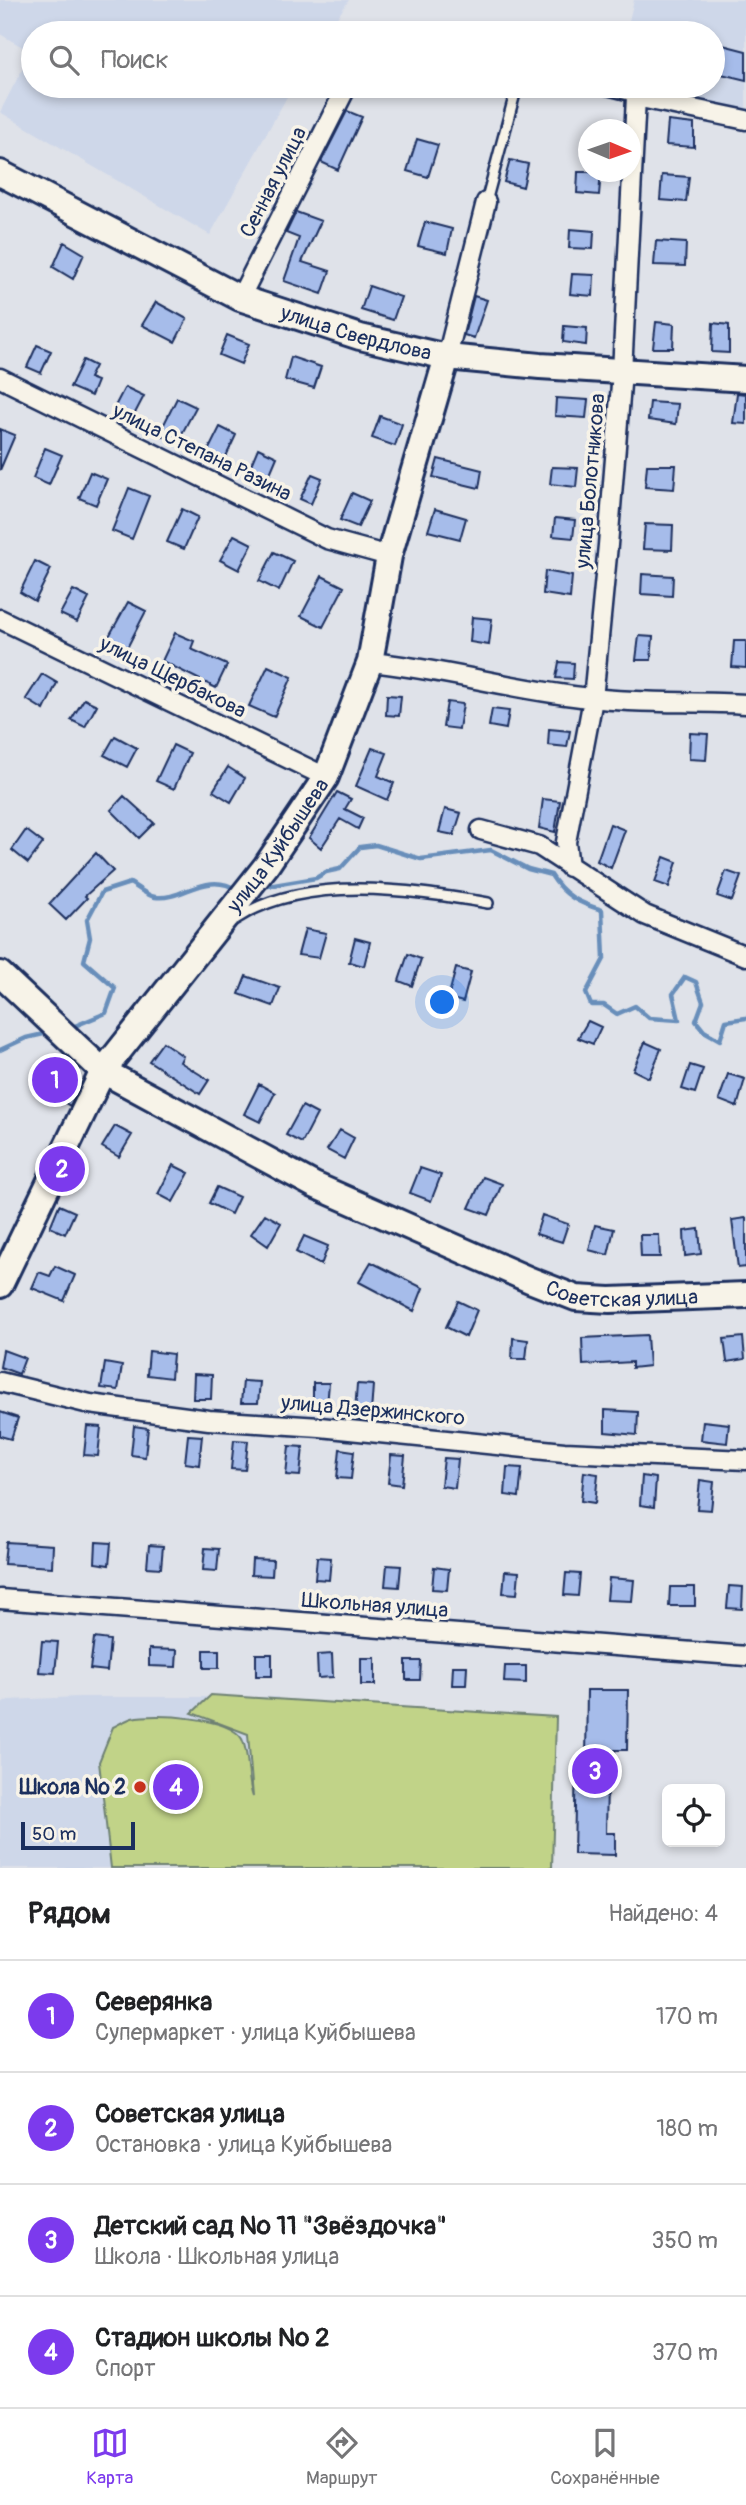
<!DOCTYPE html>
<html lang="ru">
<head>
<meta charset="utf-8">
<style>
	body { margin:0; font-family:Pangolin,sans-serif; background:#f2f2f2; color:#202124 }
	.controls { position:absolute; right:21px; bottom:21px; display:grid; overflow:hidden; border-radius:10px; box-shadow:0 4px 10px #0003 }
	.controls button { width:63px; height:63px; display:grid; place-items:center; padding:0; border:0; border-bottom:2px solid #e0e0e0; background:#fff; color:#202124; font:35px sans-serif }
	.compass { position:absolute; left:578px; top:119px; width:63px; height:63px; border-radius:50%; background:#fff; box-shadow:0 4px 10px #0003; rotate:92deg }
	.scale { position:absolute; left:21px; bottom:18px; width:114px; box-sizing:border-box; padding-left:7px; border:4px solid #1b2f5e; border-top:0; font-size:19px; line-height:24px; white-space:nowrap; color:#1b2f5e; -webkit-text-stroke:5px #f7f3e8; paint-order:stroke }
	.you { position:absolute; left:443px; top:1003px; width:24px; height:24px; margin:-18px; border:5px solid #fff; border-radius:50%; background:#1a73e8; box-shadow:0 0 0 10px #1a73e833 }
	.badge { display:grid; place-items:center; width:46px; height:46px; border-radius:50%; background:#7c3aed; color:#fff; font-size:23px; font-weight:700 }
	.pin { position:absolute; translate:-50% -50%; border:4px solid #fff; box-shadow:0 2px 7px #0006 }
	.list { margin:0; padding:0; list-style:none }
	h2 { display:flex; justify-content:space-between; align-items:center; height:91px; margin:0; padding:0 28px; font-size:30px }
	h2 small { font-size:23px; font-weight:400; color:#757577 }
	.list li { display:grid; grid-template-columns:46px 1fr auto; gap:21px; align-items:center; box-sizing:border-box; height:112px; padding:0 28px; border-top:2px solid #e0e0e0 }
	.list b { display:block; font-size:26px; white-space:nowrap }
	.list p { margin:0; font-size:23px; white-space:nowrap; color:#757577 }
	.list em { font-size:23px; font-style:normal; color:#757577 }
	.icon { flex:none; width:38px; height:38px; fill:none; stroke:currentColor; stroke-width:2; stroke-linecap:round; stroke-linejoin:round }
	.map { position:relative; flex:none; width:746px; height:1868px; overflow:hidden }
	.search { position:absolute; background:#fff; box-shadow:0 4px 10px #0003; left:21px; right:21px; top:21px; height:77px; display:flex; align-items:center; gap:18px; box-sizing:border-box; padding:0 24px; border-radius:38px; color:#757577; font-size:26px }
	.sheet { height:539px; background:#fff }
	nav { display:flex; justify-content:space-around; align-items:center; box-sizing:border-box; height:98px; border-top:2px solid #e0e0e0; background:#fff; font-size:19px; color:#757577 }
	nav a { display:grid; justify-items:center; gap:4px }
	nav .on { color:#7c3aed }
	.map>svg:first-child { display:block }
	.built { fill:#ced7e9 }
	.green { fill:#c1d388; stroke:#6e8173; stroke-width:2 }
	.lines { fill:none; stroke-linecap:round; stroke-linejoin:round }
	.stream { stroke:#688eba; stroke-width:4.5 }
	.building { fill:#a6bcea; stroke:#1b2f5e; stroke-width:2 }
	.lane-casing { stroke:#1b2f5e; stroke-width:14 }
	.street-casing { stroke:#1b2f5e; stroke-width:23 }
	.secondary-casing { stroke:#1b2f5e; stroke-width:30 }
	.lane { stroke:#f7f3e8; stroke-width:9 }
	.street { stroke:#f7f3e8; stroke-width:18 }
	.secondary { stroke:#f7f3e8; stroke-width:24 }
	.poi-dot { fill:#c8321e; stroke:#f7f3e8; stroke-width:2.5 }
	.labels { text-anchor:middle; stroke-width:7; stroke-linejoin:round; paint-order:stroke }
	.street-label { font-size:21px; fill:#1b2f5e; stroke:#f7f3e8 }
	.poi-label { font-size:21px; font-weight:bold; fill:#1b2f5e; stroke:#f7f3e8; text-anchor:end }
</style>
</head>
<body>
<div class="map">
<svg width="746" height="1868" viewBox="0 0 746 1868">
	<rect width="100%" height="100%" fill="#dfe2e9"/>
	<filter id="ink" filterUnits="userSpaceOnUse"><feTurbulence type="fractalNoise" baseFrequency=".0143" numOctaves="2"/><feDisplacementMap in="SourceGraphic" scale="14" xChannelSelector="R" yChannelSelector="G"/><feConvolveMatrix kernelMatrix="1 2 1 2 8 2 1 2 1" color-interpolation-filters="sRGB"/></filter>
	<g filter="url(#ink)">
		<!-- built -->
		<path class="built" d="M0,0h349l-22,33h-294v53h260l-83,149 -210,-123 31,-60 -31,-18z
			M634,0h112v109l-105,-23h72v-53h-87z
			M79,1697h199l3,171h-281v-163l8,-5z"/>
		<!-- green -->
		<path class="green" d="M211,1695l345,22 -4,151h-441l-12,-106 14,-35c6,-3 13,-7 19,-9 23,-5 97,-1 110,21 8,16 5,42 11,58l-5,-63 -56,-21z"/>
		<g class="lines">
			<!-- stream -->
			<path class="stream" d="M262,887l54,-9 10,-6 14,-3 20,-22 16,-2 45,14 70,-9 37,19 23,6c13,21 28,28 51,35l2,49 -18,34 5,12h13l13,9 18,-8 14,12 30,2 -6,-26 12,-17 11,5 7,20 -7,19 8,10 16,9 6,-19 20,-3
				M70,1028l36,-15 9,-25 -31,-27 6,-23 -3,-18 15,-28 28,-9c7,4 17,13 25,14 27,4 52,-27 82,-7
				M0,1050l26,-12 22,-5"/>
		</g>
		<!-- building -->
		<path class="building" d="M715,43l31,8v29l-33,-8z
			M347,111l15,6 -24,53 -17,-8z
			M668,121l26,3v23l-28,-2z
			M417,139l21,6 -10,32 -21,-6z
			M510,160l18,4 -5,23 -19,-5z
			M578,172h23l-2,23 -22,-2z
			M662,175l27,2 -3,25 -26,-2z
			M296,212l25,9 -19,41 28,9 -8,23 -38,-13 15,-43 -13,-5z
			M425,222l27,7 -5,24 -29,-7z
			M570,229l24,2 -1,18 -24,-1z
			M656,241l30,2 -1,23 -31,-1z
			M64,242l20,12 -11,25 -20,-12z
			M572,274l22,1 -1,21 -23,-2z
			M369,286l32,11 -8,23 -32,-10z
			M474,296l13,4 -13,38 -10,-3z
			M156,302l31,17 -12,23 -33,-17z
			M656,322l18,2 -1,24h-20z
			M713,323l16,2v28l-17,-1z
			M564,326l23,2 -1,17 -23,-3z
			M227,335l22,9 -8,20 -22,-9z
			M37,345l14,6 -10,22 -14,-6z
			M291,357l30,10 -7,21 -29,-8z
			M83,360l12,6 -6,12 8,3 -6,15 -21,-9z
			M125,387l19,9 -12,23 -19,-9z
			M737,393l9,1v30l-13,-1z
			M177,398l19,9 -19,36 -18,-9z
			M556,398l32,2 -2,18 -31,-2z
			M650,402l28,2 -2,20 -28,-4z
			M380,416l22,8 -7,22 -23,-8z
			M220,427l16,8 -13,28 -17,-8z
			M0,429l15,6 -15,35z
			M45,448l17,7 -13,30 -16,-7z
			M258,448l19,9 -11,26 -19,-9z
			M438,459l44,11 -3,18 -46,-11z
			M647,465h29l-2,24 -29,-2z
			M552,467l26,1 -2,19 -26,-3z
			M90,472l17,7 -11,26 -17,-7z
			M312,474l10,4 -11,26 -11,-5z
			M129,488l20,8 -17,43 -20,-8z
			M352,493l18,8 -12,26 -18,-7z
			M182,509l16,8 -14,32 -17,-7z
			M435,509l31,9 -6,21 -32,-8z
			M555,518l20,2 -2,18 -20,-2z
			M645,524l28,1 -1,25 -29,-1z
			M234,535l18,9 -13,26 -19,-10z
			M274,552l19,9 -14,30 -20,-10z
			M35,561l16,8 -16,32 -15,-9z
			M545,571l27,5 -2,22 -27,-4z
			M642,574l31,2 -1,20 -31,-2z
			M322,576l22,11 -21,40 -22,-11z
			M73,590l16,8 -12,24 -17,-8z
			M128,602l18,9 -19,37 -19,-10z
			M472,617l20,2 -3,26 -19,-3z
			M175,633l19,8 -3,8 36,16 -11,23 -54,-27z
			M639,636l14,1 -2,23h-15z
			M734,641h12v27l-14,-1z
			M559,662l15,1 -1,16 -17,-1z
			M268,666l24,11 -18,40 -25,-11z
			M42,674l15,9 -13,27 -18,-11z
			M387,695l14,1 -2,20 -13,-1z
			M84,699l13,6 -12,22 -14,-7z
			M447,702l16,2 -4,25 -16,-2z
			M492,709l17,2 -3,18 -17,-3z
			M549,729l21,2 -3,16 -19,-2z
			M690,733l18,1 -2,26 -17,-1z
			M115,736l22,12 -10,19 -23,-12z
			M173,745l17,8 -16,36 -18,-8z
			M372,748l15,5 -9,23 16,7 -7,17 -31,-14z
			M228,767l17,11 -14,24 -18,-11z
			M337,792l14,7 -6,10 18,9 -5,11 -18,-10 -19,29 -12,-10z
			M124,796l30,27 -15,15 -28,-28z
			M543,799l17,2 -5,31 -16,-4z
			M445,809l16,4 -7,22 -15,-3z
			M610,824l15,6 -14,38 -14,-7z
			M26,830l17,13 -15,20 -16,-13z
			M96,853l17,18 -28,25 2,2 -21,22 -17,-16z
			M664,857l13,5 -8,25 -14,-5z
			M726,871l15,5 -9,25 -15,-5z
			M305,929l21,4 -7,25 -21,-3z
			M355,938l15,4 -6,24 -15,-4z
			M408,954l13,5 -9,27 -13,-5z
			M456,968l15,4 -8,30 -15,-4z
			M246,976l34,12 -7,18 -34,-12z
			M588,1021l13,6 -8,17 -15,-6z
			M163,1042l20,14 -3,6 29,18 -9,14 -51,-33z
			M645,1042l16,7 -12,29 -16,-8z
			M690,1065l13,4 -8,24 -13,-4z
			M53,1070l26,16 -9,20 -28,-18z
			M728,1074l17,5 -8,28 -18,-7z
			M259,1084l16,9 -15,29 -16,-8z
			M302,1106l15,8 -15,29 -16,-8z
			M115,1126l17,9 -13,22 -17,-10z
			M340,1130l14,8 -10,21 -17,-9z
			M173,1165l16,8 -16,29 -15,-8z
			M420,1168l21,7 -10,26 -21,-8z
			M483,1177l19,7 -13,31 -20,-7z
			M217,1187l22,10 -8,17 -22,-11z
			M59,1205l16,7 -10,22 -15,-7z
			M265,1214l16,9 -13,23 -17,-12z
			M542,1215l26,9 -6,18 -26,-8z
			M746,1218v49l-8,1 -6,-48z
			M595,1225l19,4 -6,26 -19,-5z
			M699,1229l2,25 -16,2 -1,-25z
			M640,1235h19l1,22h-19z
			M304,1236l24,10 -7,19 -25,-13z
			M371,1262l52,26 -9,23 -55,-29z
			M55,1266l20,9 -11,26 -32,-13 7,-16 11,4z
			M458,1301l19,9 -11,27 -20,-10z
			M647,1335l2,31 -17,2v-6l-49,3 -1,-27z
			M743,1337l2,22 -18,3 -3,-23z
			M513,1338l15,2 -2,19h-14z
			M3,1350l22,8 -6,16 -19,-7z
			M149,1351l24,3 -2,24 -24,-3z
			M105,1363l17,3 -4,24 -17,-2z
			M194,1374l18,1 -1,24h-18z
			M243,1381l17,1 -2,21h-17z
			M313,1383h16l-2,23 -14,-1z
			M357,1384l16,1 -2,28 -16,-1z
			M605,1410l33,2 -1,23 -32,-3z
			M0,1412l18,6 -7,21 -11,-3z
			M703,1421l26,3 -2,19 -26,-3z
			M87,1426l14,1 -3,29 -14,-1z
			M134,1426l14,2 -3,29 -14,-2z
			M188,1435l14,1 -3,29 -14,-2z
			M234,1440l14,1 -3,29 -14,-1z
			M289,1446l14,1 -3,29 -14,-1z
			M340,1449l14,2 -3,28 -14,-1z
			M391,1455l14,1 -3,29 -14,-2z
			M444,1458l14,1 -3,29 -14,-2z
			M507,1467l15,1 -3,29 -14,-2z
			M584,1472l14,2 -3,29 -14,-2z
			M642,1476l14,2 -2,29 -14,-2z
			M700,1480l14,2 -3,28 -14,-1z
			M6,1542l47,3 -1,22 -48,-3z
			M96,1542l15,1 -2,22 -14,-2z
			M149,1545l14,1 -2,22 -14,-1z
			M205,1548l14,1 -2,22 -14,-1z
			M317,1557l14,1 -2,22 -14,-1z
			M252,1559l21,1 -1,16 -21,-1z
			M387,1565l14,1 -2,21 -14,-1z
			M434,1567l15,2 -2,21 -15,-1z
			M505,1571l14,1 -2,22 -14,-1z
			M566,1573l14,1 -2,22 -14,-1z
			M609,1578l25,2 -2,21 -25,-1z
			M729,1586l14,1 -1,22 -15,-1z
			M670,1587h25v19h-26z
			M94,1638l16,2 -3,31 -17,-2z
			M42,1641l16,1 -3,31 -16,-1z
			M149,1649l28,1 -1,17 -27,-1z
			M204,1650h15v18h-15z
			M256,1654h16v22h-16z
			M332,1654l1,23 -15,1 -1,-23z
			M361,1658h14v27h-14z
			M406,1661h15l-1,19h-14z
			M453,1666h14l-1,19h-14z
			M505,1666h21v17l-22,-1z
			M587,1690h41l-1,60h-12l-1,33h-7l-1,50h9v22l-41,-1 2,-95h10z"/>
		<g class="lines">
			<!-- lane casing -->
			<g class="lane-casing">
				<path id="lane" d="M385,33h4
					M593,86l43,11
					M486,202l31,-116
					M234,920c71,-47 176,-30 254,-17"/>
			</g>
			<!-- street casing -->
			<g class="street-casing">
				<path id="street" d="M240,298l107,-212
					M447,357l39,-155
					M0,378l327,161 62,17
					M0,619l326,158
					M370,662c75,7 147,29 221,36 51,6 104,3 155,6
					M481,830l58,16 106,69 101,41
					M569,867l-3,-25 27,-143 15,-154 14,-173 14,-275 110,23
					M0,1382l90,22 119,16 111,7 244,25 182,8
					M0,1599l746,57"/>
			</g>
			<!-- secondary casing -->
			<g class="secondary-casing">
				<g id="secondary">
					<path id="s1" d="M0,173l240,125 120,39 87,20 93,9 206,13"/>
					<path id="s2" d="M0,974l103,97 211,114 216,95 46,18 34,2 136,-5"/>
					<path id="s3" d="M0,1285l103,-214 163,-205 60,-89 44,-115 19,-106 58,-199"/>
				</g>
			</g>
			<!-- lane -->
			<use href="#lane" class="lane"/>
			<!-- street -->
			<use href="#street" class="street"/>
			<!-- secondary -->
			<use href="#secondary" class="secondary"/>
		</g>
	</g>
	<!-- markers -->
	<circle class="poi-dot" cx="140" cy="1787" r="7"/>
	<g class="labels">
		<!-- street labels -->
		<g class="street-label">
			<text transform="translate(273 182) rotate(-63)" y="7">Сенная улица</text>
			<text dy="7" stroke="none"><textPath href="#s1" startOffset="392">улица Свердлова</textPath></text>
			<text transform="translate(202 452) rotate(26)" y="7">улица Степана Разина</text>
			<text transform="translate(590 481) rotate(-85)" y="7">улица Болотникова</text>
			<text transform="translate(173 677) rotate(26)" y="7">улица Щербакова</text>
			<text dy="7" stroke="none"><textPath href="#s3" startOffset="523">улица Куйбышева</textPath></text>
			<text dy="7" stroke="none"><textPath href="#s2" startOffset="712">Советская улица</textPath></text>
			<text transform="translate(373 1410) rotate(5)" y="7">улица Дзержинского</text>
			<text transform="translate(375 1605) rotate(4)" y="7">Школьная улица</text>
		</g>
		<!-- poi labels -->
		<g class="poi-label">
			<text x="126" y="1794">Школа № 2</text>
		</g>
	</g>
</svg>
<div class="controls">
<button><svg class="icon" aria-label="locate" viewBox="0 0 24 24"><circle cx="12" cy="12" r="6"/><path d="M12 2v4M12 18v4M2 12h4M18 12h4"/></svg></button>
</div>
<svg class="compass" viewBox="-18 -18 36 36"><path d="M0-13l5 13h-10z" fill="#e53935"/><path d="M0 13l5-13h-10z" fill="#757577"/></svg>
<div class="scale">50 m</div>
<div class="you"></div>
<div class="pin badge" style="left:55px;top:1080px">1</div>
<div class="pin badge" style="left:62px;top:1169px">2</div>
<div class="pin badge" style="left:595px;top:1771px">3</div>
<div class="pin badge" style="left:176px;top:1787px">4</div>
<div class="search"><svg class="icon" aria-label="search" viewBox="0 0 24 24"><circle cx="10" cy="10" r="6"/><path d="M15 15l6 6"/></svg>Поиск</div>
</div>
<section class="sheet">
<h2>Рядом<small>Найдено: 4</small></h2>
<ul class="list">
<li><span class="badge">1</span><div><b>Северянка</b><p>Супермаркет · улица Куйбышева</p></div><em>170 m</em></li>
<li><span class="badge">2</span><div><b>Советская улица</b><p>Остановка · улица Куйбышева</p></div><em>180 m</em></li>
<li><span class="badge">3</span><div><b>Детский сад № 11 &quot;Звёздочка&quot;</b><p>Школа · Школьная улица</p></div><em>350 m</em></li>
<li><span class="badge">4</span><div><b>Стадион школы № 2</b><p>Спорт</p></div><em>370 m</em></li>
</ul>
</section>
<nav>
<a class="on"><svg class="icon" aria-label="map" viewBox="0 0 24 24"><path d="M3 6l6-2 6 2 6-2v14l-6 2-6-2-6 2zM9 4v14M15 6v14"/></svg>Карта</a>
<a><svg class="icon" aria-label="directions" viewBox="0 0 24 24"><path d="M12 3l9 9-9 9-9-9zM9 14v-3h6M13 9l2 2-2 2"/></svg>Маршрут</a>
<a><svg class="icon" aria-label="saved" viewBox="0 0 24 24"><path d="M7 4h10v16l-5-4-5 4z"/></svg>Сохранённые</a>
</nav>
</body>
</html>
